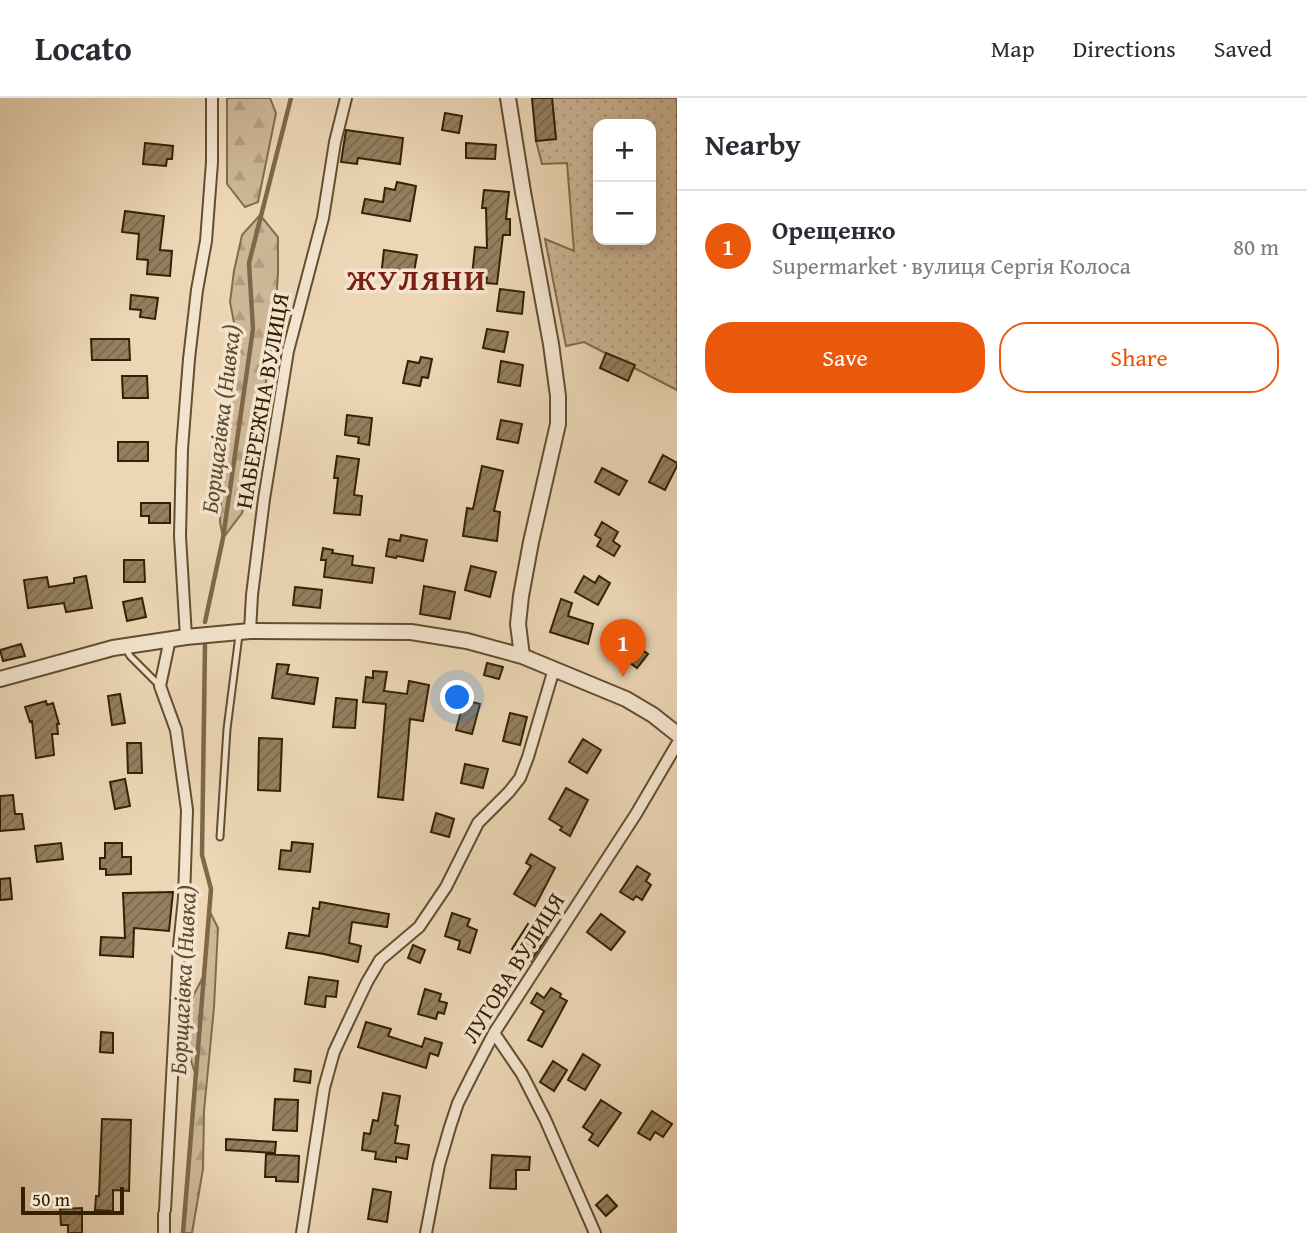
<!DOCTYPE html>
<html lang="en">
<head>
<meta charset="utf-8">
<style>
	body { margin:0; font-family:"Gentium Book Plus",serif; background:#f2f2f3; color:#2b2b33 }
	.controls { position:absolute; right:21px; top:21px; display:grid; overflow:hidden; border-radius:14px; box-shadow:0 4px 10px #0003 }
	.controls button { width:63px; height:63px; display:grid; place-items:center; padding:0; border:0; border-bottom:2px solid #e1e1e2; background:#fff; color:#2b2b33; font:35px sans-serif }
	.scale { position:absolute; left:21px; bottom:18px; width:103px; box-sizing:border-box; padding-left:7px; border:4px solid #352102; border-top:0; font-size:19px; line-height:24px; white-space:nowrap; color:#352102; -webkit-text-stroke:5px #f3e4cf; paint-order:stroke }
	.you { position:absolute; left:458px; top:600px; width:24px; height:24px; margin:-18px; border:5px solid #fff; border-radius:50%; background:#1a73e8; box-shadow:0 0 0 10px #1a73e833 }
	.badge { display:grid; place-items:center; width:46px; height:46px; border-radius:50%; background:#ea580c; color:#fff; font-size:23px; font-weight:700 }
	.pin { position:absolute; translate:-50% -58px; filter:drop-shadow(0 2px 4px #0008) }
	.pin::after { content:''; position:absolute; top:37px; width:24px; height:21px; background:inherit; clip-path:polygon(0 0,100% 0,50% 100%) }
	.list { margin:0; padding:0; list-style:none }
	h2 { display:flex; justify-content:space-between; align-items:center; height:91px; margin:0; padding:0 28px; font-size:30px }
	h2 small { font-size:23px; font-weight:400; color:#7c7c81 }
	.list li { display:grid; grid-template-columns:46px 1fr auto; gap:21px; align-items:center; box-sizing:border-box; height:112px; padding:0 28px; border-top:2px solid #e1e1e2 }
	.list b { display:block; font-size:26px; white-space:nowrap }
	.list p { margin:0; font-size:23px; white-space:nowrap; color:#7c7c81 }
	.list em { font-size:23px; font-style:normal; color:#7c7c81 }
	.actions { display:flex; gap:14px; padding:21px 28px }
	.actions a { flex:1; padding:16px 0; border:2px solid #ea580c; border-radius:28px; text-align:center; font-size:24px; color:#ea580c }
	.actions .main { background:#ea580c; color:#fff }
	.map { position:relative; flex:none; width:677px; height:1135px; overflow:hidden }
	header { display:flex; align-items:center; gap:42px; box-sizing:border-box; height:98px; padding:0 35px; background:#fff; border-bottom:2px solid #e1e1e2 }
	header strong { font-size:33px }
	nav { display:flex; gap:38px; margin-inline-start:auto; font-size:24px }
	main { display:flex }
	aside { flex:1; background:#fff }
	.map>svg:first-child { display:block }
	.forest { fill:url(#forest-firs); stroke:#816c4c; stroke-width:2 }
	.park { fill:url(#park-dots); stroke:#816c4c; stroke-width:2; fill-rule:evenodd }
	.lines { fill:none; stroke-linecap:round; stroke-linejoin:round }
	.stream { stroke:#7e6849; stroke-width:4.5 }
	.building { fill:url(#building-hatch); stroke:#352102; stroke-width:2 }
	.service-casing { stroke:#634e2f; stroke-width:9 }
	.minor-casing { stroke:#634e2f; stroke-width:14 }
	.tertiary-casing { stroke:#634e2f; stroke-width:18 }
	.service { stroke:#f3e4cf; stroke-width:5 }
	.minor { stroke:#f3e4cf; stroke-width:10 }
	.tertiary { stroke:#f3e4cf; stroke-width:14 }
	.labels { text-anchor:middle; stroke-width:7; stroke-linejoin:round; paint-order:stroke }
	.street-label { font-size:23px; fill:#352102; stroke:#f3e4cf }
	.water-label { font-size:24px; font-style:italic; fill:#5f4b2b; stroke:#f3e4cf }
	.district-label { font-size:30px; font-weight:bold; letter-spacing:2px; fill:#7a1f14; stroke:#f3e4cf }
</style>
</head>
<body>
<header>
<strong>Locato</strong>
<nav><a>Map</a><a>Directions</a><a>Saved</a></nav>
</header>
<main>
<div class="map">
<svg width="677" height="1135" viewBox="0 0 677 1135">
	<defs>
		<pattern id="forest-firs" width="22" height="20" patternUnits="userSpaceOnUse" patternTransform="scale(1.75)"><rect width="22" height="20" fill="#cdb797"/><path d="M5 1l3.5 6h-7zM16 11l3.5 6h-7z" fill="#b19d80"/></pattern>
		<pattern id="park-dots" width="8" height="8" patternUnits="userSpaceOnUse" patternTransform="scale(1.75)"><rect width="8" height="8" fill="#cdb797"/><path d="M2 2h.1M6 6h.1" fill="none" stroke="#b19d80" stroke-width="1.8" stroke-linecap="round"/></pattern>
		<pattern id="building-hatch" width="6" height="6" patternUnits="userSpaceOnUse" patternTransform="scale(1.75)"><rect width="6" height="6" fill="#947f5f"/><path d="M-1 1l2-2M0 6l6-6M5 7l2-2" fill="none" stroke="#7a684c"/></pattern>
	</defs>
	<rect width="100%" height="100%" fill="#ecd6b5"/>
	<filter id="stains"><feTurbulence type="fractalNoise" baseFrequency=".00286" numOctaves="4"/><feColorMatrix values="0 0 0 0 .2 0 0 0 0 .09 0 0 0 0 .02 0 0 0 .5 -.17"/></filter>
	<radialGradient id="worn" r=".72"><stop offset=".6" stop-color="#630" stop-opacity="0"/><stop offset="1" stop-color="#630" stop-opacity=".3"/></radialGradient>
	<!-- forest -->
	<path class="forest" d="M227,0h43l6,15 -18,89 -13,5 -18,-23z
		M260,117l18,22v36l-4,62 -9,52 -11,76 -12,50 -19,25 -3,-16 2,-35 -5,-13 -3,-29 10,-13 5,-24 -1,-40 8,-35 -6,-31 4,-31 8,-36z
		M209,812l9,18 -4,79 -10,104 -1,58 -11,64h-9l12,-160 -11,-34 5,-35 14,-27z"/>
	<!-- park -->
	<path class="park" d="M552,0h125v292l-93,-48 -18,4 -21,-107 29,12 -7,-88 -25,1 -6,-23 20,-2zM598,26h53v116h-53z"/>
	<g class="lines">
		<!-- stream -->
		<path class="stream" d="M205,524l18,-84 30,-209 -4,-66 42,-165
			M183,1135l28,-344 -9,-34 3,-210"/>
	</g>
	<!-- building -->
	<path class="building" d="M532,0h20l4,41 -20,2z
		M445,15l17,3 -3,17 -17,-3z
		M346,32l57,8 -3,26 -42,-6 -1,6 -16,-2z
		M145,45l28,3 -1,13h-5l-1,7 -23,-2z
		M466,45l30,2 -1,14 -29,-1z
		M397,84l19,4 -6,35 -48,-8 3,-14 18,3 2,-14 10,2z
		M484,92l25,2 -3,27h4v16h-7l-6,49 -11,-1 1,-5 -15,-2 3,-29 12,1 -1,-40h-4z
		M125,113l39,5 -4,34 12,1 -2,25 -23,-2 1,-14 -11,-1 2,-25 -17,-2z
		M384,152l33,5 -3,17 -20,-3 -1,8 -12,-1z
		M500,191l24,3 -2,22 -25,-3z
		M131,197l27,3 -3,21 -15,-2 1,-7 -11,-1z
		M487,231l21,3 -4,20 -21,-4z
		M91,241h38l1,21h-38z
		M606,255l29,12 -7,16 -28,-13z
		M421,259l11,2 -4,19 -6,-1 -2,9 -17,-3 5,-22 11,2z
		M501,263l22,4 -3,21 -22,-4z
		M122,278h25l1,22h-25z
		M347,317l25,3 -3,27 -11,-2 1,-6 -14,-2z
		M501,322l21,4 -4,19 -21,-4z
		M118,344h30v19h-30z
		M663,357l14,8v3l-12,24 -16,-8z
		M337,358l22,3 -5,36 8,1 -2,19 -26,-2 4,-35h-4z
		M482,368l21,5 -9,40 6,1 -3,29 -34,-5 4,-28 6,1z
		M602,370l25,13 -8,14 -24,-13z
		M141,405h29v20h-21v-7h-8z
		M602,424l16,10 -5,9 7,5 -6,10 -17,-10 4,-7 -6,-4z
		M401,437l26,5 -4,21 -26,-5 -1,2 -10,-2 3,-17 11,2z
		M323,450l10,2 -1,3 21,3 -1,9 22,3 -2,15 -48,-6 2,-17h-5z
		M124,462h20l1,22h-21z
		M471,468l25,6 -6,25 -25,-7z
		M86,478l6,32 -26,4 -2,-9 -36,5 -4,-28 23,-3 2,10 25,-4v-5z
		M584,478l11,7 4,-7 11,7 -12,22 -23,-13z
		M424,488l31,6 -5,27 -30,-5z
		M295,489l27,3 -2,18 -27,-3z
		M142,500l4,19 -19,4 -4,-19z
		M561,501l11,4 -4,13 25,8 -5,20 -38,-12z
		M631,544l17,12 -11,14 -16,-12z
		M21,546l4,12 -22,5 -3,-11z
		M487,565l16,4 -4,12 -15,-4z
		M277,566l12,1 -2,9 31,4 -4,26 -42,-6z
		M373,573l14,1 -3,19 23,3 2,-13 20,4 -6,36 -13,-2 -7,81 -25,-3 8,-93 -23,-2 3,-25 7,1z
		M120,596l5,29 -13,2 -4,-29z
		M336,600l21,2 -2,28 -22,-1z
		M464,602l16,4 -8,30 -16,-4z
		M46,603l1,4 6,-2 6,21h-2l1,10h-6l2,21 -18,3 -4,-37 -2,1 -5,-15z
		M510,615l17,4 -7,28 -17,-4z
		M259,640l23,1 -2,52 -22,-1z
		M583,641l18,11 -14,23 -18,-11z
		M127,645h14l1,30h-14z
		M465,666l23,5 -5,19 -22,-5z
		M125,681l5,27 -15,3 -5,-27z
		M566,690l22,12 -18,36 -10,-6 2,-3 -13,-8z
		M13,697l2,19h7l2,15 -24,2v-35z
		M436,715l18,6 -5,18 -18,-5z
		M292,744l21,2 -3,28 -31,-3 2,-19 10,1z
		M61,745l2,16 -26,3 -2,-16z
		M105,745h17v14h9v17l-25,1v-6h-6v-11h5z
		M531,756l24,14 -20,38 -21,-12 17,-28 -5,-3z
		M637,768l13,8 -4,7 5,4 -9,15 -6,-4 -3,4 -13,-8z
		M10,780l2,21 -12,1v-21z
		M173,794l-4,39 -35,-3 -1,29 -33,-2 1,-18 24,1 -2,-45z
		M320,804l69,12 -2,13 -35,-5 -3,21 12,3 -3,16 -34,-8 -38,-6 3,-15 20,3 4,-28 6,1z
		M452,815l18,6 -3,7 10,4 -7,23 -12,-4 2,-8 -15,-5z
		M601,816l24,18 -14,18 -24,-18z
		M528,826l19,13 -16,24 -19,-12z
		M413,847l12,5 -5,13 -12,-5z
		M309,879l29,4 -2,16 -10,-1 -1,11 -20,-3z
		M551,890l10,6 -1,3 7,4 -25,46 -14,-7 16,-29 -13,-8 6,-10 7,5z
		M425,891l16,5 -2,7 8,2 -3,11 -6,-2 -2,7 -18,-5z
		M366,924l25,7 -3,7 34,11 3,-9 17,5 -4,13 -8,-3 -4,15 -68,-21z
		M101,934l12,1v20l-13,-1z
		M583,956l17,11 -15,25 -17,-10z
		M553,963l14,9 -13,21 -14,-9z
		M295,971l16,2 -1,12 -16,-2z
		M383,995l17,3 -5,29 3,1 -3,17 14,2 -2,14 -11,-2v5l-21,-3 1,-7 -14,-2 2,-17 6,1 3,-14 5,1z
		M275,1001l23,1 -1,31 -24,-1z
		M601,1002l20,13 -23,33 -9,-6 4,-6 -10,-7z
		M652,1013l20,13 -9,13 -8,-5 -5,8 -12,-7z
		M102,1021l29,1 -2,71 -16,-1v21l-18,-1 1,-14h3z
		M226,1041l50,3 -1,11 -49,-3z
		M266,1056l33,2 -1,26 -22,-1v-4h-11z
		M492,1057l38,2 -1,13h-13v19l-26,-1z
		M373,1091l18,3 -4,30 -19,-3z
		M607,1097l10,11 -11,10 -10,-11z
		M82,1110v25h-14v-8h-7l-1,-16z"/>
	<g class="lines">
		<!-- service casing -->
		<g class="service-casing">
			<path id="service" d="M125,549l5,9 30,30
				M220,739l7,-108 12,-94"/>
		</g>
		<!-- minor casing -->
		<g class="minor-casing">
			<path id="minor" d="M250,533l2,-36 12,-96 24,-148 35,-133 12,-76 11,-44
				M186,539l-6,-101 2,-87 7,-90 8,-69 9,-49 6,-79v-64
				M494,935l28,41 23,45 50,114
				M165,1112l14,-264 5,-48 3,-88 -11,-80 -16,-44 10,-47
				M164,1135v-19
				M302,1135l22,-145 10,-36 14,-30 19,-40 13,-22 39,-33 27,-40 32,-64 31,-31 11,-14 8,-21 26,-88
				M426,1135l13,-68 11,-38 8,-24 14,-28 22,-42 142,-219 41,-70"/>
		</g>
		<!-- tertiary casing -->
		<g class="tertiary-casing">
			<path id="tertiary" d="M508,0l15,94 28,152 7,52v28l-27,118 -10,54 -3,28 4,32
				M0,581l113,-31 73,-11 64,-6 161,1 56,9 55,15 104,43 27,16 24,19"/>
		</g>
		<!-- service -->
		<use href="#service" class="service"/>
		<!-- minor -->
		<use href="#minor" class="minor"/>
		<!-- tertiary -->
		<use href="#tertiary" class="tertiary"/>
	</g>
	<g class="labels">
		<!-- street labels -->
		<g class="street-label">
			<text transform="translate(262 303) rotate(-80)" y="8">НАБЕРЕЖНА ВУЛИЦЯ</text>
			<text transform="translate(513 870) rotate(-58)" y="8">ЛУГОВА ВУЛИЦЯ</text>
		</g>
		<!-- water labels -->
		<g class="water-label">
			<text transform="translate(221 321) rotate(-83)" y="8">Борщагівка (Нивка)</text>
			<text transform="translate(183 882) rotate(-87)" y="8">Борщагівка (Нивка)</text>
		</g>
		<!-- district labels -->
		<g class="district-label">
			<text x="417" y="192">ЖУЛЯНИ</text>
		</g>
	</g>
	<rect width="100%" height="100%" filter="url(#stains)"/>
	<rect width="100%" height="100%" fill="url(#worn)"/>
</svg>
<div class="controls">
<button>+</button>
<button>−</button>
</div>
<div class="scale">50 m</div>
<div class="you"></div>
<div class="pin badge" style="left:623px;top:579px">1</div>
</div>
<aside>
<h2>Nearby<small></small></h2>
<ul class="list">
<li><span class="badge">1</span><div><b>Орещенко</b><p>Supermarket · вулиця Сергія Колоса</p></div><em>80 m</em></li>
</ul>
<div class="actions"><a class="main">Save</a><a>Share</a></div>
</aside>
</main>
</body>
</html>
